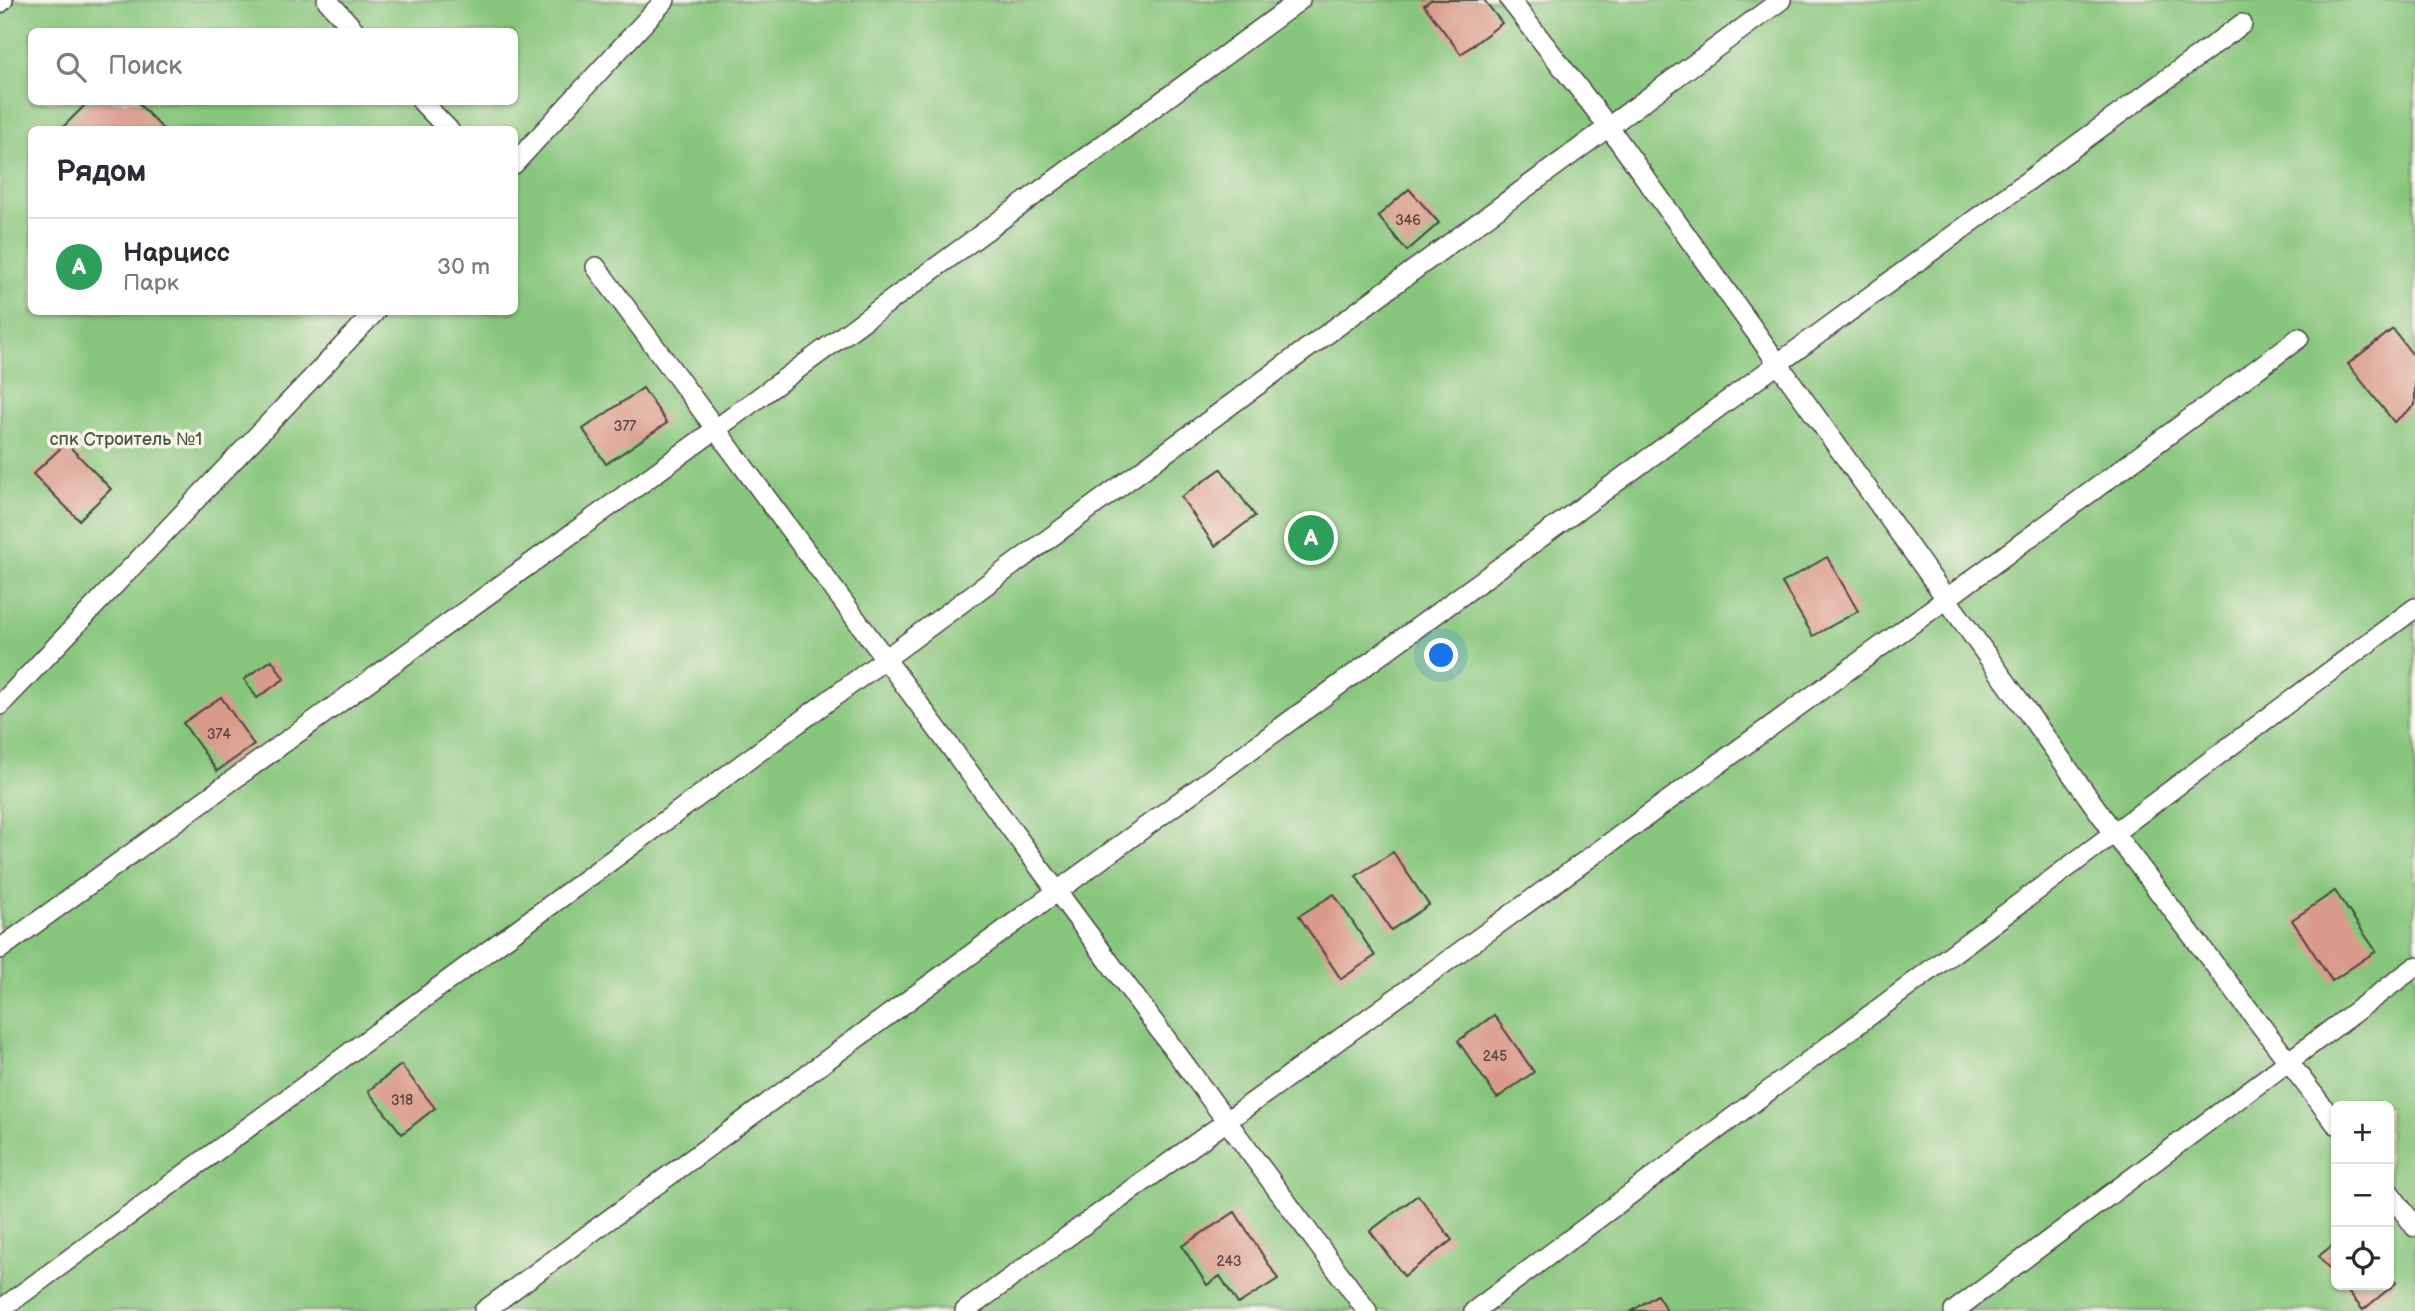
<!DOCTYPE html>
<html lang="ru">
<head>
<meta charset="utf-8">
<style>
	body { margin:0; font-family:"Balsamiq Sans",sans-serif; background:#f2f2f3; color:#2b2b33 }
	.controls { position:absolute; right:21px; bottom:21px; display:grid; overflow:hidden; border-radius:10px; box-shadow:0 2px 5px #0004 }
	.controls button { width:63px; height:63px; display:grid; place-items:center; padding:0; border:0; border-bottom:2px solid #e1e1e2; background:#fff; color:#2b2b33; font:35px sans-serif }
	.you { position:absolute; left:1442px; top:656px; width:24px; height:24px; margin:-18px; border:5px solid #fff; border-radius:50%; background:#1a73e8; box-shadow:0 0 0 10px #1a73e833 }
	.badge { display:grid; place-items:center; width:46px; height:46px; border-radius:50%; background:#7c3aed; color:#fff; font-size:23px; font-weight:700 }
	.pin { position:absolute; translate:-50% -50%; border:4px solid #fff; box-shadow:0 2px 7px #0006 }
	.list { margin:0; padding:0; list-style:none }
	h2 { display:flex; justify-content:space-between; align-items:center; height:91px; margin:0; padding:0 28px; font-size:30px }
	h2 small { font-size:23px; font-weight:400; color:#7c7c81 }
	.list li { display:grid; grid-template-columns:46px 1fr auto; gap:21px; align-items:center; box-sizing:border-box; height:98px; padding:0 28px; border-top:2px solid #e1e1e2 }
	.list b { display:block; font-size:26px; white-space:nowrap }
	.list p { margin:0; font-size:23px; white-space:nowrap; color:#7c7c81 }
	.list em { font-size:23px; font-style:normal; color:#7c7c81 }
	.icon { flex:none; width:38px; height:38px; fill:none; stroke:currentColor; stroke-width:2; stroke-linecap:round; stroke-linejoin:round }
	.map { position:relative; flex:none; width:2415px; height:1311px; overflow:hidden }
	.search { position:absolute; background:#fff; box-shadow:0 2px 5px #0004; left:28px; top:28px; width:490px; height:77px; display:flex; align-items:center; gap:18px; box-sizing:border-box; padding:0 24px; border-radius:10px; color:#7c7c81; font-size:26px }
	.panel { position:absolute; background:#fff; box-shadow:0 2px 5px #0004; left:28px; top:126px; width:490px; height:189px; border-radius:10px }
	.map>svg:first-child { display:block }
	.green { fill:#87c67d; stroke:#597854; stroke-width:2; fill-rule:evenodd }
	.building { fill:#da9a8b }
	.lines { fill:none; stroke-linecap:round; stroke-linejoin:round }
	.service-casing { stroke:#484642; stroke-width:22 }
	.service { stroke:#fff; stroke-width:19 }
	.labels { text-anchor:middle; stroke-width:7; stroke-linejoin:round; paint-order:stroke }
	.number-label { font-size:14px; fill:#574743 }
	.park-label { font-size:18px; fill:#475a44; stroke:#f7f3e8 }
</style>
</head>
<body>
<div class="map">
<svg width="2415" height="1311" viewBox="0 0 2415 1311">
	<rect width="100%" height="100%" fill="#f7f3e8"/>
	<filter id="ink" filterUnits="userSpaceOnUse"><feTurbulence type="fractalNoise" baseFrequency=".0143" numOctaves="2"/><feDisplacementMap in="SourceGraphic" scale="14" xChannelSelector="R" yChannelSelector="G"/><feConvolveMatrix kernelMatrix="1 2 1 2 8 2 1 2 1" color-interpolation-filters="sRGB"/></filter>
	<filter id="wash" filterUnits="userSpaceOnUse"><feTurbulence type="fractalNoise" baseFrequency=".00686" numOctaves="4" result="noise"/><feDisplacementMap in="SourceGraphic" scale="28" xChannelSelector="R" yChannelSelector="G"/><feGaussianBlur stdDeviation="1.57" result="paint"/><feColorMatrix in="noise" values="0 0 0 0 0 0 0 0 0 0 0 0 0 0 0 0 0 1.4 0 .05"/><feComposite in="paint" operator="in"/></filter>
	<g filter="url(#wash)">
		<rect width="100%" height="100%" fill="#ebe2c3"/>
		<!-- green -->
		<path class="green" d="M0,0h2415v1311h-2415zM32,32h482v70h-482zM32,130h482v182h-482zM2336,1106h53v179h-53z"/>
		<g id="blocks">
			<!-- building -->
			<path class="building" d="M1431,0h53l18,23 -41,31 -37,-49z
				M88,102h49l27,28h-104z
				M1409,189l30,34 -32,28 -29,-35z
				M2393,329l22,29v47l-21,17 -46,-58z
				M643,388l24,35 -61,41 -23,-35z
				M66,443l45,46 -32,31 -46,-46z
				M1221,469l34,47 -40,30 -34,-49z
				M1827,557l31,54 -45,25 -31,-53z
				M272,660l12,19 -27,19 -13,-19z
				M221,697l33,48 -37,26 -34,-48z
				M1393,852l36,53 -38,25 -35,-54z
				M2335,891l41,60 -44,30 -40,-61z
				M1334,894l41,62 -34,23 -42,-63z
				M1494,1015l40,57 -37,26 -39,-57z
				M401,1065l34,43 -33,26 -34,-43z
				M1418,1195l34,45 -48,36 -34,-45z
				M1235,1212l43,67 -40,25 -18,-28 -13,9 -25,-39z
				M2336,1242v36l-17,-22z
				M2389,1275l7,8 -33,27 -21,-25h47z
				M1657,1295l10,16h-35z"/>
		</g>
	</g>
	<g filter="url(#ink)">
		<use href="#blocks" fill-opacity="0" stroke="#484642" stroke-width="2"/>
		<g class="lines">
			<!-- service casing -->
			<g class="service-casing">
				<path id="service" d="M327,0l29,32
					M1510,0l98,126 506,707 222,291
					M0,3l3,-3
					M422,102l27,28
					M514,164l151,-164
					M596,267l771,1044
					M0,705l375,-393
					M0,949l716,-520 584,-429
					M2389,1192l26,35
					M0,1310l1781,-1310
					M484,1311l1758,-1287
					M965,1311l981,-712 353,-261
					M1474,1311l941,-703
					M1954,1311l461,-344"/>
			</g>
			<!-- service -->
			<use href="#service" class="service"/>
		</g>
	</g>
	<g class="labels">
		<!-- number labels -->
		<g class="number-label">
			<text x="1408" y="225">346</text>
			<text x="625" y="431">377</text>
			<text x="219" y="739">374</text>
			<text x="1495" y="1061">245</text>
			<text x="402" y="1105">318</text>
			<text x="1229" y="1266">243</text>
		</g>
		<!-- park labels -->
		<g class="park-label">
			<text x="126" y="445">спк Строитель №1</text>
		</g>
	</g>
</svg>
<div class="controls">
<button>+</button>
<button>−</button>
<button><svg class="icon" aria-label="locate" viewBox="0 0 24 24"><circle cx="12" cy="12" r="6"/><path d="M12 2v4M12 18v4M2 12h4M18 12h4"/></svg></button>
</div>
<div class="you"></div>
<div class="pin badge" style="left:1311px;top:538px;background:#2e9e5b">A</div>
<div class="search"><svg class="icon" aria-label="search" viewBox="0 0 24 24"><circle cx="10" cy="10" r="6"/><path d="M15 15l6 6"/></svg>Поиск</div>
<section class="panel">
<h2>Рядом<small></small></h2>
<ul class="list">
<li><span class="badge" style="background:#2e9e5b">A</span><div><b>Нарцисс</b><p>Парк</p></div><em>30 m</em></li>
</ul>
</section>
</div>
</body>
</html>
